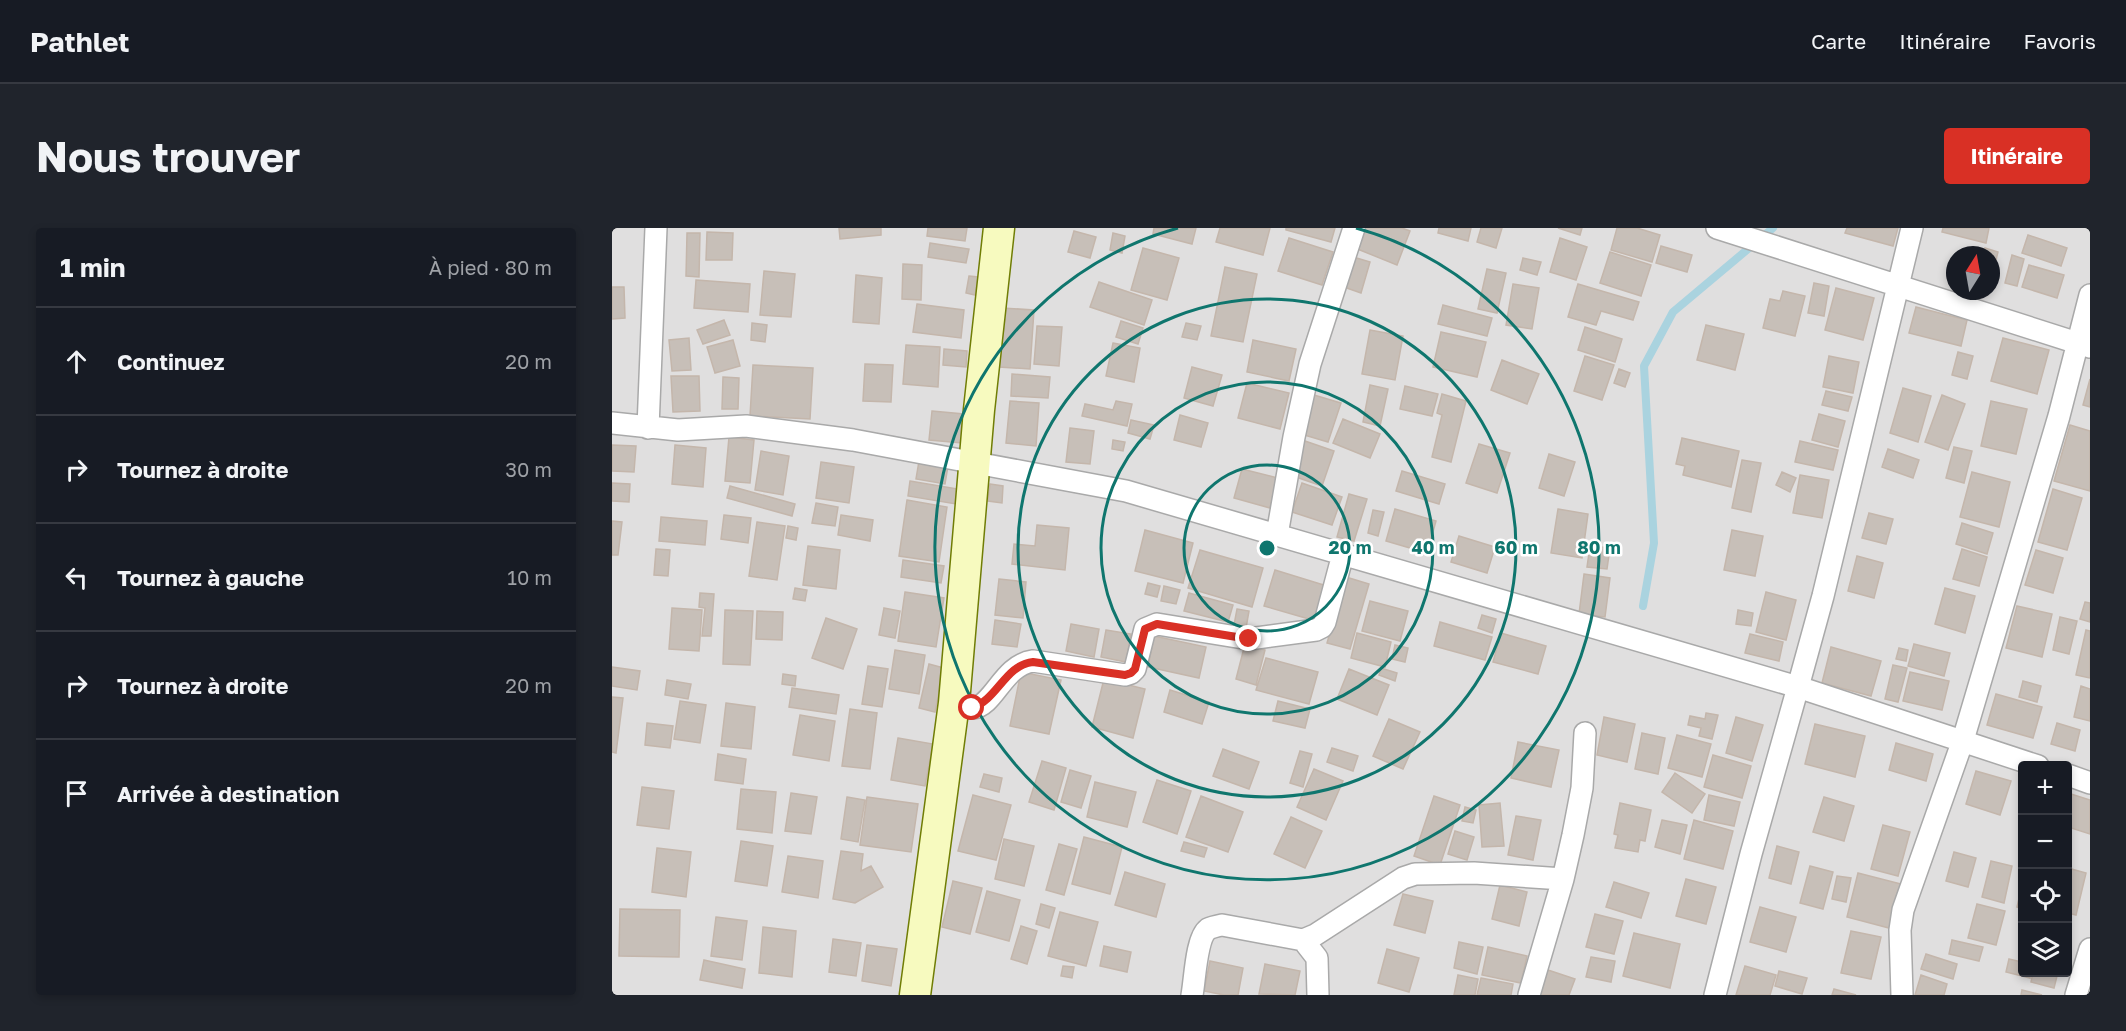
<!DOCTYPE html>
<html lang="fr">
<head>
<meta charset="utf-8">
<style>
	body { margin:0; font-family:"Golos Text",sans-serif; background:#20242c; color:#f1f3f6 }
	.controls { position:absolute; right:18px; bottom:18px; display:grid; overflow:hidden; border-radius:6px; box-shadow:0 3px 9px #0003 }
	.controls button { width:54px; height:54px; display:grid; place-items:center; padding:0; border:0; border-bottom:2px solid #363941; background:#171b24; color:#f1f3f6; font:30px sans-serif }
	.compass { position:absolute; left:1334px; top:18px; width:54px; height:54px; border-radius:50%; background:#171b24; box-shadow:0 3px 9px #0003; rotate:11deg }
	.stop { position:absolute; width:18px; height:18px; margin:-14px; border:4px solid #d93025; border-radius:50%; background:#fff }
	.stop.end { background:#d93025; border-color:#fff; box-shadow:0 2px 6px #0008 }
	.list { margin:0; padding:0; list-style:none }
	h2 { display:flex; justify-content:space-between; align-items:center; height:78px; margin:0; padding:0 24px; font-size:26px }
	h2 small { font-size:20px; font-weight:400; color:#9ea1a6 }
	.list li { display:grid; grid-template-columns:39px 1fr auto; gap:18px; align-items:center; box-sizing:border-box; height:108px; padding:0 24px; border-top:2px solid #363941 }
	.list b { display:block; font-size:22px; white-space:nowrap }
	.list em { font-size:20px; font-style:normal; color:#9ea1a6 }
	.icon { flex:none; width:33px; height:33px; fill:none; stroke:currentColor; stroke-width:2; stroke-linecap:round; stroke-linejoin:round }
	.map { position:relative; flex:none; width:1478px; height:767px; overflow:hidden; border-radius:6px }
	header { display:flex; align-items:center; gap:36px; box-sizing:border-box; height:84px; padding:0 30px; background:#171b24; border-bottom:2px solid #363941 }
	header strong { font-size:28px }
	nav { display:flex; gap:33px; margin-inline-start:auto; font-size:21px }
	.intro { display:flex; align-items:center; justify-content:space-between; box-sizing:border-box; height:144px; padding:0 36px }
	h1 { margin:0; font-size:42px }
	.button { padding:15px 27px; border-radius:6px; background:#d93025; color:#fff; font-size:21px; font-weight:700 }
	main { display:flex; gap:36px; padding:0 36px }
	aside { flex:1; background:#171b24; border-radius:6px; box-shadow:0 3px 9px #0003 }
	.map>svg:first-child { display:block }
	.residential { fill:#e0dfdf; fill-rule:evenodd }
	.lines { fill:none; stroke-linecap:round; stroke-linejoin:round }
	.stream { stroke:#aad3df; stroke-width:8 }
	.building { fill:#c7bfb8; stroke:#c4b6ab; stroke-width:1.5 }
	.street-casing { stroke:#a9a9a9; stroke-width:24 }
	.secondary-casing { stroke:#707d05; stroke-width:33 }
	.street { stroke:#fff; stroke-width:21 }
	.secondary { stroke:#f7fabf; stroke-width:30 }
	.route { stroke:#d93025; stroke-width:8 }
	.ring { fill:none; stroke:#0f766e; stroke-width:3 }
	.centre { fill:#0f766e; stroke:#fff; stroke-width:3 }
	.ring-label { font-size:18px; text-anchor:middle; font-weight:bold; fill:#0f766e; stroke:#fff; stroke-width:5; stroke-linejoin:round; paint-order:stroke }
</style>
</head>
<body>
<header>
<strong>Pathlet</strong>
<nav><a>Carte</a><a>Itinéraire</a><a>Favoris</a></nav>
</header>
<div class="intro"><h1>Nous trouver</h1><a class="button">Itinéraire</a></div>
<main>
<aside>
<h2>1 min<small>À pied · 80 m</small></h2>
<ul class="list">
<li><svg class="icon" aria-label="ahead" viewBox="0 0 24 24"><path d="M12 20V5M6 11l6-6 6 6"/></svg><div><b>Continuez</b></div><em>20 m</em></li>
<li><svg class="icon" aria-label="right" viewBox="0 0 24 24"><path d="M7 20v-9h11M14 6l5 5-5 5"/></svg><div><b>Tournez à droite</b></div><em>30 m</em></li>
<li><svg class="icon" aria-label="left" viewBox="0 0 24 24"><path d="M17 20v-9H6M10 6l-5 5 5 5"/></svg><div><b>Tournez à gauche</b></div><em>10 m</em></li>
<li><svg class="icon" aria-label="right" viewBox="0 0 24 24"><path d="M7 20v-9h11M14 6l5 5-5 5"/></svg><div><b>Tournez à droite</b></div><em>20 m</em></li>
<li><svg class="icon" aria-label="arrive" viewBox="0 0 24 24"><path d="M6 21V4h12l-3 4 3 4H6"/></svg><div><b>Arrivée à destination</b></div></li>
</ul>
</aside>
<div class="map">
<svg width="1478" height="767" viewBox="0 0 1478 767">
	<rect width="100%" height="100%" fill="#f2efe9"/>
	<!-- residential -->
	<path class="residential" d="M0,0h1478v767h-1478zM1343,27h36v36h-36zM1410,538h46v206h-46z"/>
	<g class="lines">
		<!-- stream -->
		<path class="stream" d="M1031,378l11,-63 -10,-177 29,-54 100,-84"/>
	</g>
	<!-- building -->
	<path class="building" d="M227,0h42v7l-41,4z
		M316,0h39l-2,13 -38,-5z
		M542,0h42l-4,16 -39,-10z
		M608,0h50l-7,27 -47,-13z
		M674,0h49l-4,14 -45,-12z
		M751,0h39l8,3 -13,34 -42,-17z
		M827,0h32l-3,13 -30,-8z
		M869,0h21l-6,20 -19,-6z
		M946,0h24l-2,7z
		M1005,0h20l23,7 -8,27 -41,-12z
		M1235,0h51l-5,18 -48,-13z
		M1331,0h46l-3,15 -44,-11z
		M462,3l22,6 -6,21 -22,-6z
		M95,4l26,1 -1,27h-26z
		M75,5h13l-1,44 -13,-1z
		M501,5l12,3 -3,17 -12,-3z
		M1416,7l39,13 -6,18 -39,-13z
		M677,10l44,14 -11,33 -44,-14z
		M948,10l27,9 -11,33 -26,-8z
		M318,15l39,6 -3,14 -38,-6z
		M1049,18l31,9 -5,17 -31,-9z
		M531,20l36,10 -12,42 -36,-10z
		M1373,20l13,4 -6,24 -1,-21h-8z
		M998,24l41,13 -10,31 -41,-13z
		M1400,27l12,4 -7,27 -12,-3z
		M738,28l20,6 -9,31 -20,-7z
		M911,30l18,4 -4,13 -17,-5z
		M291,36l19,1 -1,35 -19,-1z
		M1417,37l35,10 -7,23 -35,-11z
		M613,39l32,7 -14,68 -32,-6z
		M875,41l19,4 -9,40 -19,-4z
		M152,43l31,3 -4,43 -31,-2z
		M244,47l26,3 -3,46 -26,-2z
		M357,48l9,1 -3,18 -9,-2z
		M84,52l54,4 -2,28 -54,-4z
		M487,54l53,18 -8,25 -54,-18z
		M1202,55l15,3 -5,30 -16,-3z
		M901,56l26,4 -7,41 -26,-4z
		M966,56l61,18 -6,18 -32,-9 -5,14 -28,-8z
		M0,59h12l1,31 -13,1z
		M1224,60l38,10 -11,42 -38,-10z
		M1171,63l22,5 -10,40 -32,-8 7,-29 10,2z
		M305,76l47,6 -3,28 -48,-6z
		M831,77l49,13 -5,18 -49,-12z
		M1304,79l51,13 -6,26 -52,-13z
		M390,80l32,2 -4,59 -31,-2z
		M112,92l6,15 -27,9 -6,-14z
		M509,93l22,7 -5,16 -22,-7z
		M140,95l15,2 -2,17 -14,-2z
		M574,95l15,3 -4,14 -15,-3z
		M1094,97l38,9 -9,36 -38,-10z
		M425,98l25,1 -3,39 -25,-2z
		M973,99l37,12 -7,23 -37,-12z
		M758,102l33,6 -8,44 -33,-6z
		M829,104l45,10 -9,35 -44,-10z
		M77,110l2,32 -19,1 -3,-31z
		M1391,110l46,12 -12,44 -46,-13z
		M121,112l7,26 -25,7 -8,-26z
		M641,112l43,9 -7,32 -42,-9z
		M501,115l27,5 -6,34 -28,-6z
		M294,117l34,2 -2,40 -35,-3z
		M332,121l23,2 -1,16 -23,-2z
		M1346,124l15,4 -6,23 -15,-4z
		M973,128l29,9 -12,35 -28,-9z
		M1217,128l30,6 -6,31 -30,-6z
		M890,132l37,14 -12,30 -36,-14z
		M253,136l28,1 -2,37 -28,-1z
		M141,137l60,3 -3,51 -60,-3z
		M580,139l30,8 -9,31 -29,-8z
		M1007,141l11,4 -5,14 -11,-4z
		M400,146l38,3 -2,21 -37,-2z
		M59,148h28l1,35 -27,1z
		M111,149l16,1 -1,31h-16z
		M1478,151v28l-7,-2z
		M635,155l42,10 -9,36 -42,-11z
		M758,157l18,4 -8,37 -17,-4z
		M793,158l33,8 -6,22 -32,-7z
		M1291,160l28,8 -13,46 -28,-9z
		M1214,163l26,6 -4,14 -26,-6z
		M830,166l24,7 -15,61 -19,-5 10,-42 -5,-2z
		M702,167l27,8 -13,39 -27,-8z
		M1330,167l23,9 -17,46 -23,-8z
		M398,173l29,2 -3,43 -30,-3z
		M504,173l16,3 -5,22 -45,-10 3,-12 28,6z
		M1379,173l36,8 -11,45 -35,-8z
		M320,183l32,3 -2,29 -33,-3z
		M1207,186l26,7 -7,26 -26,-7z
		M568,187l28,8 -7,24 -27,-7z
		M731,191l37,15 -10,24 -37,-15z
		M519,192l23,5 -4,14 -22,-6z
		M1458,197l20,6v60l-36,-10z
		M458,200l24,3 -4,33 -24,-2z
		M117,209l25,3 -4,43 -25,-2z
		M1070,210l57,13 -8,36 -48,-12 2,-9 -9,-2z
		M501,212l12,2 -2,9 -11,-2z
		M693,213l29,10 -12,35 -29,-10z
		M1188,213l38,9 -5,20 -38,-8z
		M867,216l31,9 -13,40 -31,-10z
		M0,217l24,1 -2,26 -22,-1z
		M63,217l31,3 -3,39 -31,-3z
		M1342,219l18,4 -8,32 -18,-5z
		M1276,221l31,11 -6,18 -31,-11z
		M149,223l28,5 -6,39 -28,-5z
		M937,226l26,8 -11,34 -25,-8z
		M1130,232l19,3 -10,49 -19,-4z
		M307,233l29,5 -3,18 -29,-5z
		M209,234l33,5 -5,36 -33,-5z
		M630,241l36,9 -8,30 -36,-10z
		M790,243l43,13 -6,20 -43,-13z
		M1170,244l14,6 -6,14 -14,-7z
		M1360,244l38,10 -11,45 -39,-10z
		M1188,247l29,5 -7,38 -29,-5z
		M298,253l48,8 -2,15 -48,-8z
		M0,255l18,1 -1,18 -17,-1z
		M690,255l40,14 -10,28 -40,-13z
		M378,256l13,2 -1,17 -14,-2z
		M118,258l65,18 -3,12 -65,-18z
		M1441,261l29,9 -15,52 -29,-8z
		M737,266l18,5 -13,42 -17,-4z
		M295,272l40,7 -8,55 -40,-6z
		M204,275l22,4 -3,19 -23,-3z
		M783,281l41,12 -9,32 -41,-12z
		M946,281l30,5 -6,44 -31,-5z
		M761,282l11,2 -6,24 -10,-3z
		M1257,285l24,6 -7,25 -24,-6z
		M112,287l27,3 -3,25 -27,-4z
		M229,287l32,5 -3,21 -32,-6z
		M49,289l46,4 -2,24 -46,-4z
		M0,293l10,1 -4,33h-6z
		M145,294l28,4 -8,54 -28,-4z
		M1350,295l31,10 -6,21 -31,-10z
		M425,297l32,3 -4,42 -53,-6 2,-20 21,2z
		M176,298l10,2 -2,12 -10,-2z
		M533,302l48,13 -10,40 -48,-12z
		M1120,302l31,6 -8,40 -31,-6z
		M847,308l36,11 -8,26 -36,-11z
		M196,318l32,4 -4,39 -33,-4z
		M978,318l20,2 -3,21 -20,-2z
		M44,321l14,1 -2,26 -14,-1z
		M1350,321l25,8 -8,29 -26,-7z
		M588,322l63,18 -11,39 -64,-19z
		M1424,322l27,8 -10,35 -28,-8z
		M1245,328l26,7 -9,35 -26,-7z
		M291,332l41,6 -3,17 -40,-6z
		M663,342l52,16 -11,35 -52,-15z
		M972,346l26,4 -5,39 -26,-3z
		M734,349l23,7 -19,65 -23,-6z
		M387,351l27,3 -3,36 -28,-3z
		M536,355l12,3 -3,11 -12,-3z
		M552,358l16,4 -4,14 -15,-3z
		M183,360l12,2 -2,11 -12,-2z
		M1333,360l30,8 -10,37 -30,-9z
		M293,364l39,6 -8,49 -38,-6z
		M1154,364l30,8 -10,40 -30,-8z
		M88,365l14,1 -3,42h-9l3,-28 -6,-1z
		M577,365l44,12 -5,17 -44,-11z
		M758,373l38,10 -8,30 -38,-10z
		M1473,374l5,1v19l-10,-3z
		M1405,378l35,8 -10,43 -36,-9z
		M60,380l30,2 -3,41 -30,-2z
		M272,380l16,3 -5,27 -16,-3z
		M625,381l12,2 -3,17 -12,-3z
		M113,382l28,1 -3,54 -27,-1z
		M1126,382l15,3 -2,13 -15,-2z
		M145,383l26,1 -1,28 -26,-1z
		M870,387l14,4 -4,14 -14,-5z
		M1448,389l17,4 -8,33 -16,-4z
		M214,390l31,11 -14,40 -31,-11z
		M383,392l26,4 -4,23 -25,-3z
		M828,394l52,15 -7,23 -51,-14z
		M459,396l28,5 -5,28 -28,-6z
		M494,402l25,4 -5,28 -25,-5z
		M1474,402l4,1v47l-14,-3z
		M745,405l34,9 -6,25 -34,-9z
		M889,405l45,13 -8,28 -45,-12z
		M1138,406l33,8 -4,19 -34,-8z
		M542,408l52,11 -7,31 -51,-11z
		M633,416l20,6 -9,35 -20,-6z
		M1302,416l36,9 -6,23 -36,-10z
		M783,417l13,3 -3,14 -13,-3z
		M1219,419l50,14 -10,35 -49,-13z
		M1287,420l9,2 -2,11 -10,-2z
		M283,422l30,5 -6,39 -30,-5z
		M654,430l52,14 -9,32 -53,-14z
		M317,436l15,4 -9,44 -16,-4z
		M1281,437l14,3 -9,34 -13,-3z
		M256,438l20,3 -6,38 -20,-3z
		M0,439l28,4 -3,19 -25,-4z
		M769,440l16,5 -2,8 -16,-6z
		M737,441l40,16 -12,30 -40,-16z
		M409,444l40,8 -12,54 -39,-8z
		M1298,444l39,9 -7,29 -39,-9z
		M171,446l13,2 -1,10 -13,-2z
		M492,451l41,10 -12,49 -41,-11z
		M55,452l24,4 -3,15 -23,-4z
		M1411,453l18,5 -4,16 -18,-5z
		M1469,458l9,3v32l-16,-4z
		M180,460l47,7 -3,19 -47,-7z
		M558,462l39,12 -7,22 -38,-12z
		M1384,466l46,13 -9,31 -46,-13z
		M0,469l11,1 -7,55 -4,-1z
		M68,473l26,4 -6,38 -26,-4z
		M666,473l32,8 -5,19 -32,-7z
		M114,475l29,4 -4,42 -30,-3z
		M238,481l27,4 -7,56 -28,-3z
		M1094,485l12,2 -6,24 -13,-3 2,-8 -13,-3 2,-9 15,3z
		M188,487l35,6 -6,40 -36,-6z
		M992,489l31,7 -8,38 -30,-7z
		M1124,489l27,8 -11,36 -26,-8z
		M777,491l31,13 -17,37 -30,-13z
		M35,495l26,3 -3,22 -25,-3z
		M1445,495l23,7 -5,21 -24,-7z
		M1203,496l50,12 -10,41 -50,-13z
		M1030,505l23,5 -7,36 -23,-5z
		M1065,507l34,9 -9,33 -34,-9z
		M286,510l35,6 -8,42 -34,-6z
		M906,514l41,8 -8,37 -40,-9z
		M1284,515l37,11 -7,27 -37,-11z
		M720,520l26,8 -5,15 -26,-9z
		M611,521l36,13 -10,27 -36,-13z
		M688,523l12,3 -9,33 -13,-4z
		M106,526l28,5 -3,25 -28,-4z
		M1101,527l38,11 -9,32 -38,-11z
		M430,533l24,7 -12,42 -25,-8z
		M702,541l29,12 -17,39 -29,-13z
		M458,542l21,6 -10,32 -20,-6z
		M1364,543l35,10 -11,34 -34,-11z
		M1063,545l30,21 -13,19 -30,-21z
		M372,546l18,4 -3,14 -19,-5z
		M545,552l34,11 -14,43 -34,-12z
		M483,554l41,10 -9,35 -40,-10z
		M30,559l32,4 -5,38 -32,-4z
		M129,561l35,3 -4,41 -35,-4z
		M179,565l26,4 -6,37 -26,-3z
		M1459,566l19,6v34l-22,-7v-23z
		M361,567l38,10 -15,55 -38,-9z
		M1097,567l31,7 -6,24 -30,-6z
		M589,568l42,16 -15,40 -42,-15z
		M822,568l26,9 -20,60 -26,-9z
		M235,569l18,3 -7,42 -17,-3z
		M255,569l51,7 -7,48 -51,-7z
		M1212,569l30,9 -10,35 -31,-9z
		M888,575l4,43 -22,1 -3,-42z
		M1008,575l31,7 -6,31 -5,-1 -2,12 -23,-4 3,-13 -4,-1z
		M853,579l11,3 -3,13 -11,-2z
		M904,588l25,4 -8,40 -25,-5z
		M679,589l31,14 -17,37 -31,-14z
		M1050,592l25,5 -7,29 -25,-7z
		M1082,592l39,11 -10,38 -39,-10z
		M1271,597l27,7 -12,44 -27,-7z
		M843,603l19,6 -7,23 -19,-6z
		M472,609l38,10 -12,47 -38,-10z
		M392,611l30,7 -10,40 -29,-7z
		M129,613l32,5 -6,40 -32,-5z
		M572,614l23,6 -3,9 -23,-6z
		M447,616l18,5 -13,46 -18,-5z
		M1165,618l22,6 -8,32 -22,-6z
		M45,620l34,4 -5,45 -34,-5z
		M229,623l22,3 -2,17 10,-5 12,21 -28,16 -22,-4z
		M1342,624l22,6 -8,29 -22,-6z
		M176,628l35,5 -5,37 -36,-6z
		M1379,633l21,5 -8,37 -22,-6z
		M1198,638l23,6 -10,37 -23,-6z
		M1456,640l18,5 -10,42 -8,-2z
		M513,644l40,12 -9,33 -41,-12z
		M1246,645l43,11 -12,44 -42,-11z
		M1225,648l14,2 -5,24 -14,-3z
		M1074,651l30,8 -10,37 -30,-8z
		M341,653l29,7 -12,46 -28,-7z
		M1002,654l35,11 -8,25 -35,-11z
		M888,657l27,7 -8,34 -27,-7z
		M1410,657v24l-5,-2z
		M375,663l33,9 -11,41 -33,-9z
		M791,666l30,7 -8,32 -31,-8z
		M429,676l14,4 -6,20 -13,-4z
		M1365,676l28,7 -9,34 -28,-7z
		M1148,679l36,10 -10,35 -36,-10z
		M8,681l60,1 -1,47 -60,-1z
		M448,684l38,10 -12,44 -38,-10z
		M983,686l28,7 -9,33 -28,-7z
		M104,689l31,4 -5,39 -31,-4z
		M409,698l16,5 -10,33 -16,-5z
		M151,699l33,4 -4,46 -33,-4z
		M1239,703l30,6 -10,42 -30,-6z
		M1022,705l46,11 -10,44 -47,-12z
		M221,711l28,4 -5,33 -27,-4z
		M1340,712l31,7 -4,14 -30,-7z
		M847,714l24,5 -6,27 -23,-6z
		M255,717l30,4 -6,37 -29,-5z
		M492,718l27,6 -4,20 -27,-6z
		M876,719l39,9 -6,27 -39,-8z
		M775,721l32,9 -10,34 -31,-9z
		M1314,726l31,10 -4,15 -32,-10z
		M979,729l24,4 -4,21 -25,-5z
		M1397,731l13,3v10h9l-1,6 -24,-6z
		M92,732l41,9 -3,19 -42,-8z
		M598,733l33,7 -5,27h-14l-20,-4z
		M653,736l35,7 -5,24 -36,-1z
		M451,738l11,1 -2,11 -11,-2z
		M1133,738l31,9 -6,20h-34z
		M936,742l27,9 -6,16h-30z
		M1167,743l28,7 -5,16 -27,-8z
		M1421,744h25l-4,16 -23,-6z
		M846,747l20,4 -3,16h-21z
		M1309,747l26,9 -3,11h-29z
		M869,750l32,6 -2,11h-34z
		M1222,761l22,6h-24z
		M1410,762l20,5h-21z"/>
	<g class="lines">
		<!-- street casing -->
		<g class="street-casing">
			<path id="street" d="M1105,0l373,119
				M0,195l66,7 68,-4 107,14 273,51 672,196 25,-91 89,-368
				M36,200l8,-200
				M665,307l17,-98 16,-73 44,-136
				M342,475c6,1 14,5 19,5 21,-2 30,-43 60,-47l92,14 6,-2 4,-4 10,-40 12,-5 92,15 67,-9 6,-3 3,-5 18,-68
				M1456,547l22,8
				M691,712l12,-5 88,-57 12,-4 59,-1 89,6
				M580,767c3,-15 4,-57 16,-66 4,-2 9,-3 14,-4l81,15 14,18 1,37
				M917,767l34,-116 10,-44 9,-47 3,-55
				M1103,767l36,-141 47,-167 240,79
				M1290,767l-2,-65 3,-20 60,-170 96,-324 31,-121
				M1464,767l14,-46"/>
		</g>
		<!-- secondary casing -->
		<g class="secondary-casing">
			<path id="secondary" d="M303,767l39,-292 25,-293 20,-182"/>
		</g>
		<!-- street -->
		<use href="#street" class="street"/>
		<!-- secondary -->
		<use href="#secondary" class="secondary"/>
	</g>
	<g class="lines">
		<!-- route -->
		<path class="route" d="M360,480c26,-9 33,-43 61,-46l92,13 6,-2 4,-4 10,-40 12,-5 92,15"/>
	</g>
	<!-- distance rings -->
	<g class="ring">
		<circle cx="655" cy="320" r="83"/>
		<circle cx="655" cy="320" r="166"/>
		<circle cx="655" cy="320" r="249"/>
		<path d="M744 0A332 332 0 1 1 566 0"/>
	</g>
	<circle cx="655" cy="320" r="9" class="centre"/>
	<g class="ring-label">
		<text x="738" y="326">20 m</text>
		<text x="821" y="326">40 m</text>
		<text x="904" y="326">60 m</text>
		<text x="987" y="326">80 m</text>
	</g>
</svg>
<div class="controls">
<button>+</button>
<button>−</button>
<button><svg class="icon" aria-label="locate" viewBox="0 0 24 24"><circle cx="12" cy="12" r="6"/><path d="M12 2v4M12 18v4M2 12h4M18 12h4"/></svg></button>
<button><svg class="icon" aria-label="layers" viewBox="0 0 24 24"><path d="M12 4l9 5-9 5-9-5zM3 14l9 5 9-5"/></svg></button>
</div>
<svg class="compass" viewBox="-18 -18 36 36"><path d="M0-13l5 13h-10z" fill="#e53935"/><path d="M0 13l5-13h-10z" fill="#9ea1a6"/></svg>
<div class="stop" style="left:360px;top:480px"></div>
<div class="stop end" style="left:637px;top:411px"></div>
</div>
</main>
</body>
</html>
